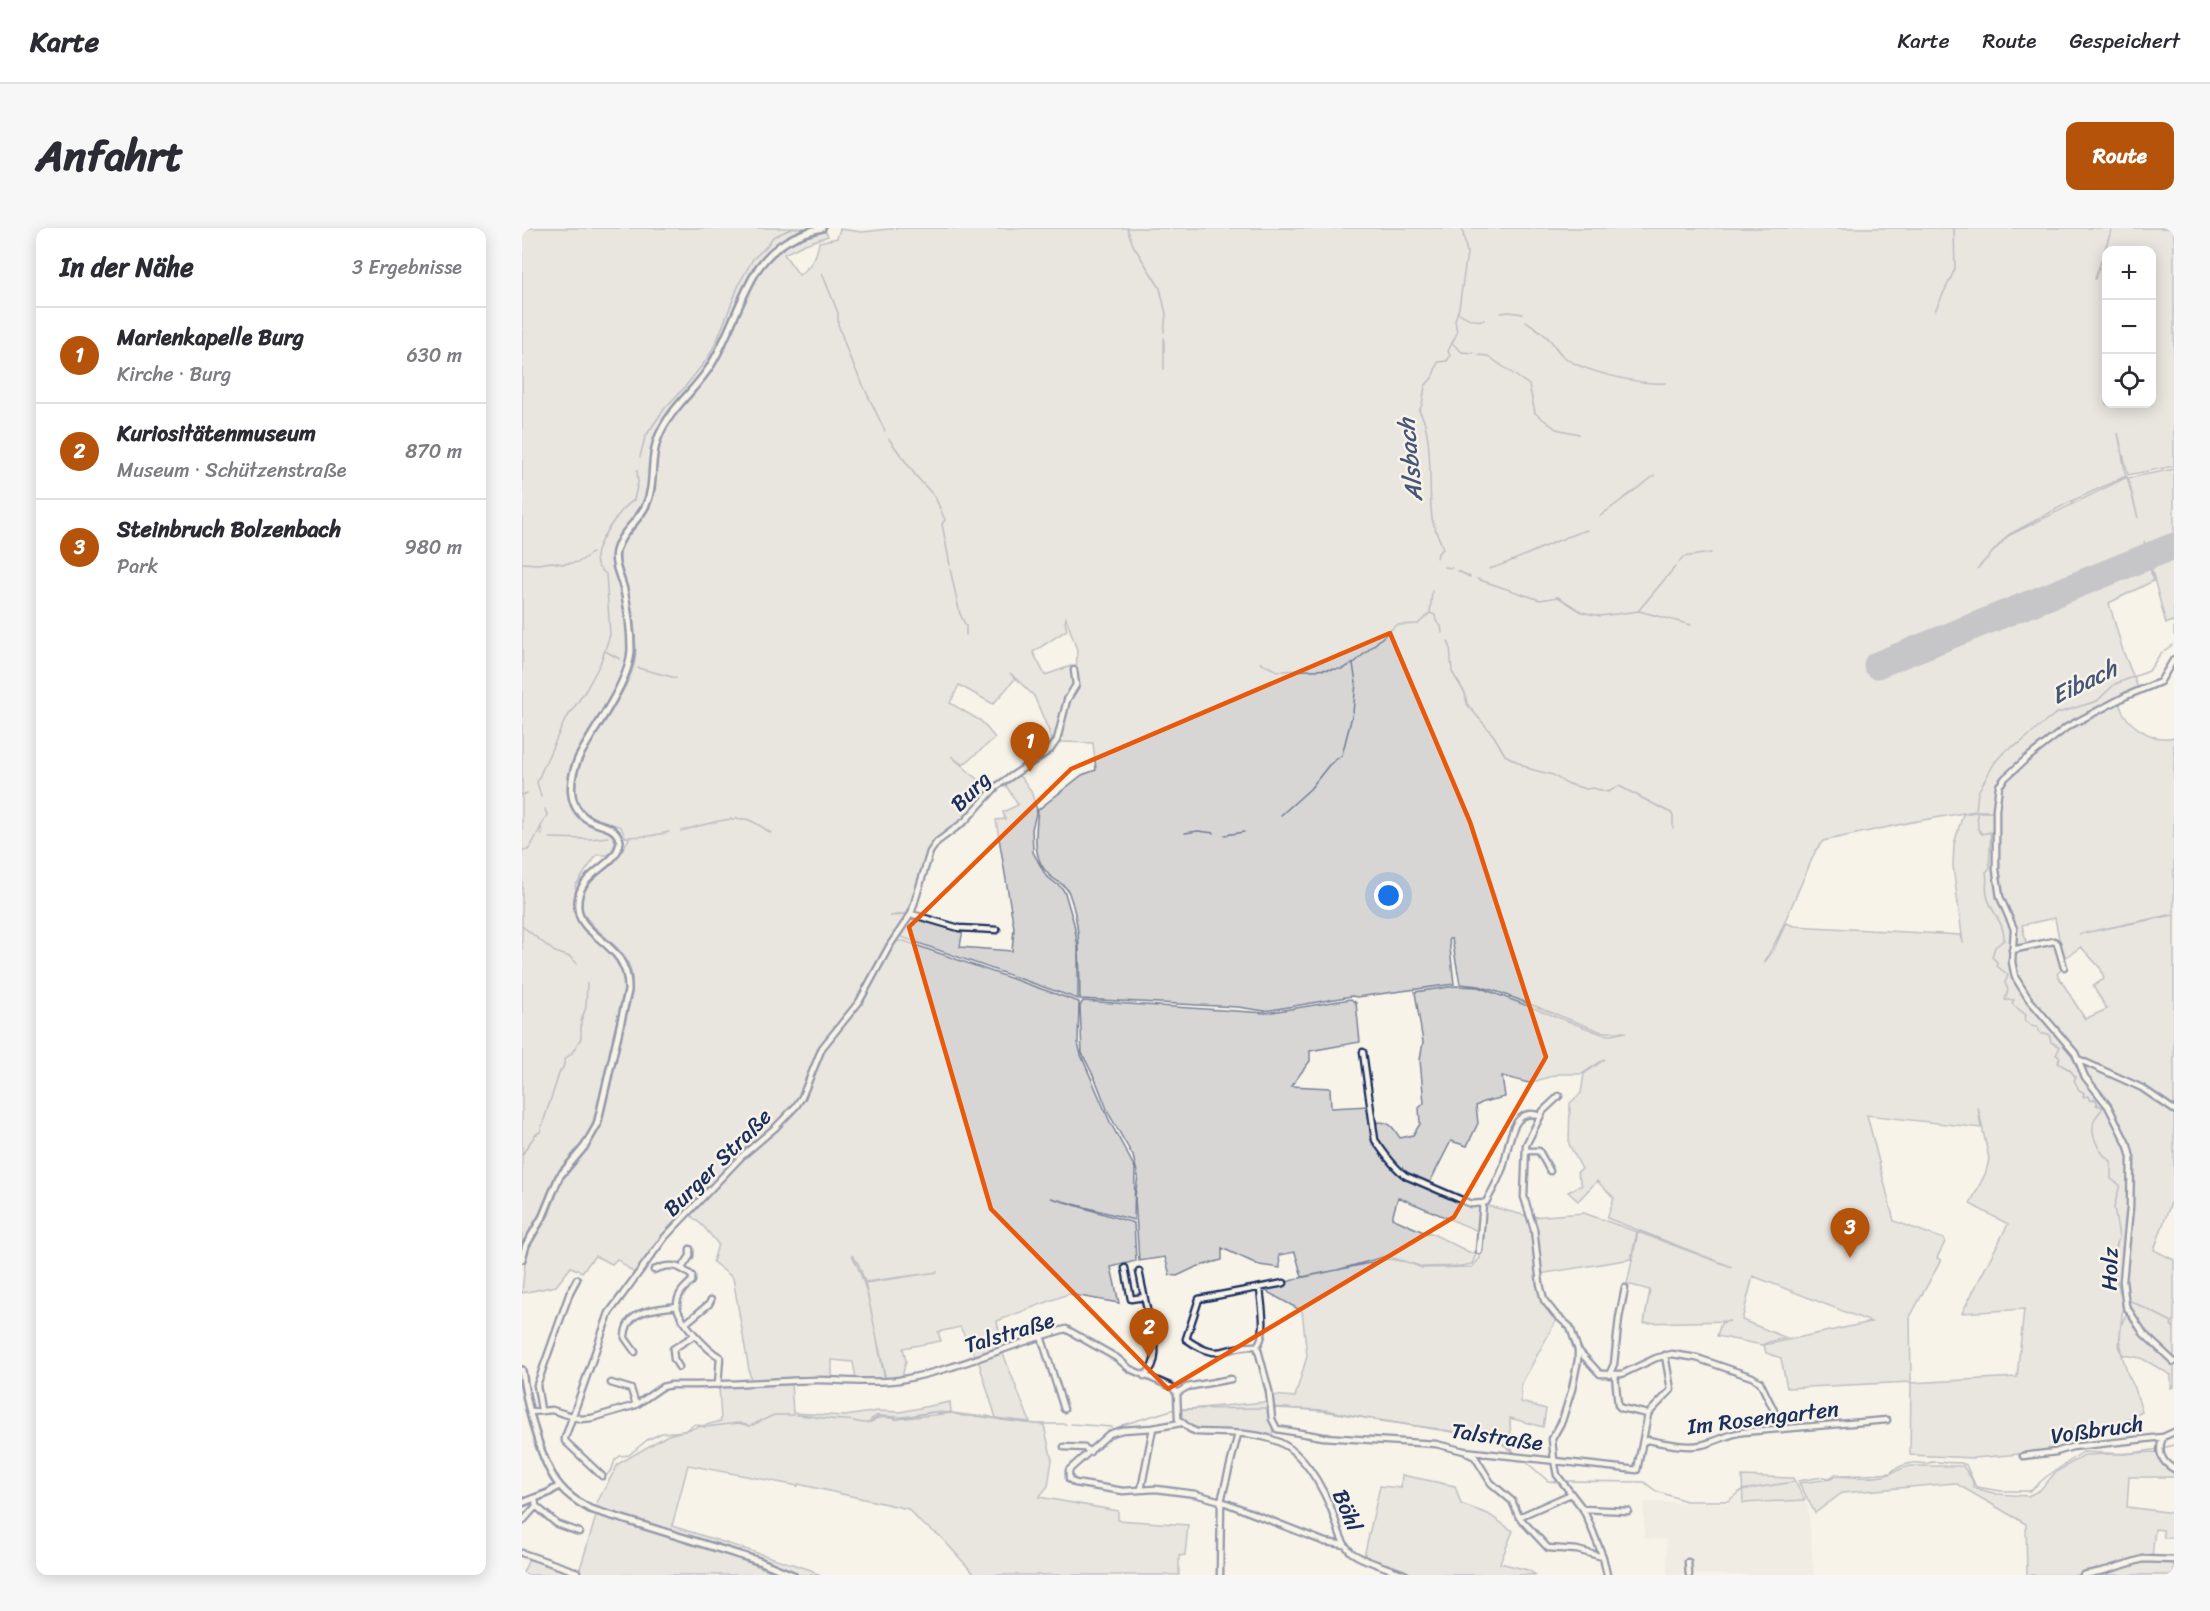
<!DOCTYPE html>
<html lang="de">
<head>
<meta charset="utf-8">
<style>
	body { margin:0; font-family:Sriracha,sans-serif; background:#f7f7f7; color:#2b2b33 }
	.controls { position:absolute; right:18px; top:18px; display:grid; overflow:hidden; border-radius:12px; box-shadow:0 3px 15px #0003 }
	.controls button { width:54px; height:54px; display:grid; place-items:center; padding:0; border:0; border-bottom:2px solid #e1e1e2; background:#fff; color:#2b2b33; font:30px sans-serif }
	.you { position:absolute; left:867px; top:668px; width:21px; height:21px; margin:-15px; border:4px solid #fff; border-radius:50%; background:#1a73e8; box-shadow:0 0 0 9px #1a73e833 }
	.badge { display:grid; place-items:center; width:39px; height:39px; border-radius:50%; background:#b45309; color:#fff; font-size:20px; font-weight:700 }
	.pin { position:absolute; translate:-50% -50px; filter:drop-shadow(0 2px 3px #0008) }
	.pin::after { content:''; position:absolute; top:32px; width:21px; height:18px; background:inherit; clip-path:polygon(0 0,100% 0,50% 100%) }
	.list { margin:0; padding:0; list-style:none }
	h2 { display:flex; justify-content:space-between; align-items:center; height:78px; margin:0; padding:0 24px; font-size:26px }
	h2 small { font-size:20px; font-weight:400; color:#7c7c81 }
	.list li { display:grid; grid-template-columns:39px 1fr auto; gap:18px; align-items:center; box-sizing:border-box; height:96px; padding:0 24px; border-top:2px solid #e1e1e2 }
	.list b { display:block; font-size:22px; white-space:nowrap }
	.list p { margin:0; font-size:20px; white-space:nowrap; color:#7c7c81 }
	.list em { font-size:20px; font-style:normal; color:#7c7c81 }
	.icon { flex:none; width:33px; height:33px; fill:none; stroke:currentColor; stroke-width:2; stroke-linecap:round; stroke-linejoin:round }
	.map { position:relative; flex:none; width:1652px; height:1347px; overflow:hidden; border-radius:12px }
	header { display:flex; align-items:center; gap:36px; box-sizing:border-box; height:84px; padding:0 30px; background:#fff; border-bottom:2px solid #e1e1e2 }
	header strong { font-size:28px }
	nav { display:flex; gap:33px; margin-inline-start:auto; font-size:21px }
	.intro { display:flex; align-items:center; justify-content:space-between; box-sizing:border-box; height:144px; padding:0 36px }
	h1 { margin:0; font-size:42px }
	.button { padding:15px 27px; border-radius:12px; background:#b45309; color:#fff; font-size:21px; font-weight:700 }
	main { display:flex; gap:36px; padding:0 36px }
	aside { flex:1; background:#fff; border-radius:12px; box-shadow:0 3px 15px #0003 }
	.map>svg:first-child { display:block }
	.built { fill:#e6e5de }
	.green { fill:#d7d6d4; stroke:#798299; stroke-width:1.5; fill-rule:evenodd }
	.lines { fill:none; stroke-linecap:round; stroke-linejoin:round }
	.stream { stroke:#727c95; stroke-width:1.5 }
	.runway { stroke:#8991a3; stroke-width:27 }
	.minor-casing { stroke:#1b2f5e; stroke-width:9 }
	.tertiary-casing { stroke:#1b2f5e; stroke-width:10 }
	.minor { stroke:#f7f3e8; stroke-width:4.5 }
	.tertiary { stroke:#f7f3e8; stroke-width:5 }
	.marked { fill:none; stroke:#e8590c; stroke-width:4.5; stroke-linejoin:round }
	.labels { text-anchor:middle; stroke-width:5; stroke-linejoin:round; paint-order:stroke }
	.street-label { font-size:22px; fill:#1b2f5e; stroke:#f7f3e8 }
	.water-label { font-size:24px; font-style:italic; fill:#465679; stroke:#f7f3e8 }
</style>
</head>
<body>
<header>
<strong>Karte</strong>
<nav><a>Karte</a><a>Route</a><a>Gespeichert</a></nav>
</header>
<div class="intro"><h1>Anfahrt</h1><a class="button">Route</a></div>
<main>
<aside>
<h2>In der Nähe<small>3 Ergebnisse</small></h2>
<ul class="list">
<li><span class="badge">1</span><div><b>Marienkapelle Burg</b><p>Kirche · Burg</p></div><em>630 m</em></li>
<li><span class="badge">2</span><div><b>Kuriositätenmuseum</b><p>Museum · Schützenstraße</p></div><em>870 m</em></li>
<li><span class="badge">3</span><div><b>Steinbruch Bolzenbach</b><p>Park</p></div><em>980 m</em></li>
</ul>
</aside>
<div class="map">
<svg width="1652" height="1347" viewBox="0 0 1652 1347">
	<rect width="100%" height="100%" fill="#f7f3e8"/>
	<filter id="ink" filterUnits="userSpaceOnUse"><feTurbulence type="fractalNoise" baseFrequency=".0167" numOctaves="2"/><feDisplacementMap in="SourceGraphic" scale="12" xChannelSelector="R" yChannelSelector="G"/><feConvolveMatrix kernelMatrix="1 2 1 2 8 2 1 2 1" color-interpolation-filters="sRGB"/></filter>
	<g filter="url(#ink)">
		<!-- built -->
		<path class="built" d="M1220,1264l1,11 62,-3 3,7 6,68h-147l-1,-35 -22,-2v-36l83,1z"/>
		<!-- green -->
		<path class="green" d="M0,0h287c-67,22 -70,85 -102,137 -15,24 -40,42 -51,69 -9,21 -2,46 -11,66 -8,18 -28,31 -32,49 -3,13 3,24 6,36 6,20 12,60 6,80 -12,42 -52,75 -57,118 -3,19 7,37 25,43 5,2 12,3 17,7 9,7 4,16 -2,22h-11l-22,31c6,12 -8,20 6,40 5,8 14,12 22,18 14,12 23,27 22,46l-22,100 -13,42 -8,13 -28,34 -13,33 -14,23 -5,14z
			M376,0h1276v238l-46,9 -10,-42 8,43 -58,27 -60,32 -31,34 31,-33 119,-59 11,41 -10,-40 46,-9v154l-2,-2 -6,3 -22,-83 9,40 -44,22 14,48 15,37 -70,36 -43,36 -27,27 -1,24h-22l-63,11 -89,19 -7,9 -37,85 -15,28 9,-12 13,-28 8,3 167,9 2,8 -10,-77 1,-22 9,-30 13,-2h20l3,88 14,30 1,8 -4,18 4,21 10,18 50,61 16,32 19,23 19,40v58l-6,41 -1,37 4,19 -3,8 -3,31 9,30 7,13 7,24 -25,13 -62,7 1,19 -82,7 -64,-3 1,-72 106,-6 7,-68 -62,4 46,-89 -38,-20 16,-32 3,-13 -11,-52 3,21 -114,-13 27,106 50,18 1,3 -8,16 4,2 -31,57 1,65 -124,6 -6,-30 -15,-5 -2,-8 107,-23 -118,-46 -11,44 45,18 -18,4 -7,3 -45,-9 4,-13 9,-2 -86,2 6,-33 -23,-6 11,-52 94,35 -125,-49 7,-20 -17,-17 -19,20 -10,-9 14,-7 -5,-13 5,-3 -13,-25 1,-41 11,-10 3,-19 21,-15 -23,15h-23l-30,9 -27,-7 3,21 -22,5 -7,4 2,17 -11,23 -16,-5 -23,45 -27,-14 -25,-32 -1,-14 3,-4c13,0 15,6 22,16l13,-3 7,-11 -1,-16 5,-5 -4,-43 3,-18 -8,-50 41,-6 22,1 124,47 9,1 15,-3h-24l-101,-39 -22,-7 -19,-2 -8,-45h-3l5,45 -97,13 -5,-1 -87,15 -27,-4 -158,-8c-1,-36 2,-71 -11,-106 -3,-9 -13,-11 -20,-18 -18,-18 -13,-42 -11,-65l44,-35 14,-5 -3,-27 -32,-1 -3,-2 7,-31 11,-24 1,-35 -11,-32 -1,4 2,8 -34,22 12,23 26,-9 4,8v11l-8,15 -13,43 -20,-47 -24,-23 5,6 -22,25 -34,-19 -9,18 31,18 14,17 -32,27 -12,-9 40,35 -21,23 -34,27 -27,72 -19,3 18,-1 -45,79 -33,41 -28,59 -9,13c-54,54 -112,105 -158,167l-18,-15 -5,5 -17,-8 -13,16 -11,-5 -15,19 -34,7 3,-30 4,-17 20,-31 12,-35 22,-26 16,-27 33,-136c1,-13 0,-24 -8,-35 -14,-21 -58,-39 -38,-70 7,-12 21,-18 31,-28 6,-6 7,-13 12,-19l-5,-4 -3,-8c-17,-7 -42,-9 -45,-31 -7,-42 47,-91 58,-131 5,-20 -3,-61 -8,-81 -2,-11 -8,-21 -6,-31 3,-19 24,-32 31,-50 8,-20 3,-42 10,-62 11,-29 37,-49 53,-74 33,-52 35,-128 112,-135l2,4 -23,8 -21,10 15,21c12,-9 18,-18 20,-33l18,-4 3,-9 22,3zM1584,22h46v154h-46z
			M1597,472c3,23 33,43 55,37v177l-95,20 95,-19v194l-32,-21 -48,-21 -17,-13 -51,-61 -12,-28 -1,-13 41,-10 2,2 6,25 -5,5 28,45 22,-10 -14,-23 11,-7 -3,-10 -20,-22 -18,12 -8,-41 -33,7 5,20 -11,3c4,-23 -8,-29 -12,-49 -8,-29 -9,-82 -4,-112l6,-8 63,-53z
			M496,548l4,2 9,13 6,19 -5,19 1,23 13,24 16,12 3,5 9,31 4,24v51l-177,-62 -1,-2 10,-17 5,-1 48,12 -3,18 52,4 2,-23 -18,-108 9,-1 -2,-7 15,-7 -13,-21z
			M376,713h6l175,61 -1,41 3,12 29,67 25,46 -1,52 -83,-22 83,25 2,38 -25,6 8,36 -51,-9 -71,27 5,26 -26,10 -16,-30 -22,5 3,9 -38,7 3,13 -4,16 -16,3 -21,-97 73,-11 -73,10 -7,-19 -6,-8c19,35 24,85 33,125l-29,-1 -3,-17 -21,-2v19l-42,-1 -39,4 -18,-104 -20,-16 5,-18 -14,-17 -15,-13 46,-49 59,-55 29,-61 36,-45 34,-61z
			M829,771l5,4 4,39 -50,9v10l-19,25 39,2 1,20 38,-2c2,61 58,88 111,101l2,3 -2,22 -82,-35 -6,21 36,16 1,-2 42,21 6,-1 -5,12 -11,2 -38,1 -36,-11 -50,14 -35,7 -7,-25 -16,3 1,13 -21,-3 -37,-17v12l-26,7 -19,9 -7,-1 -5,-18 -26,4 -4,-64 3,-21 -5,-20 -24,-42 -13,-33 -14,-28 -2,-47 3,-5 183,12z
			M1563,835l30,16 26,10 33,22v83l-20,56 20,10v100c-14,-12 -40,-32 -46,-50 -7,-21 -3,-43 0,-64 4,-27 8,-56 6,-83 -4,-40 -36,-64 -52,-97z
			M963,977l46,12 53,-4 53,19 -6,27 -92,15 5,22 15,19 -38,70v17l25,7 -3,18 -33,-9 1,29 4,7 -19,-15 -173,-28 -51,-4v-12l23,2 12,-41 -5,-45 -40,-22 38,-11 88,-19 19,3 15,6 50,-1 8,-9z
			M1605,1085l16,22 31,30v22l-3,1v-13l-30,-17 -18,-3c-4,-14 -4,-30 4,-42z
			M480,1123l28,71 -34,-4 -18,-58z
			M269,1155l2,30 52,3 33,-5 22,1 50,-10 1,10 -8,2 -11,-2 -29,5 -27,-1 -6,4c8,-2 18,-4 27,-1l55,-6 92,12 8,35 -4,26 -9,11 79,14v9l70,5 -3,30 -6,1v19h-204l-35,-39 -19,-13 -13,-14 -110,-25v2l-110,-21 -16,61 139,44 8,5h-22l-24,-10 -179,-57 24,-44 50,-29 53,-14 -2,-35z
			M746,1171c1,11 7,29 4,39 -21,-2 -63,-3 -80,-10 -8,-3 -12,-10 -13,-18l86,-8z
			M1636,1224l16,19v6h-45l-2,30 47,6v25h-10l-1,-8 -8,-1 -3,29 -75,17h-50l-1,-51 -71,-41 -113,10 -27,20 -16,-30 32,-4 4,-3c12,1 43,3 54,-2 8,-3 14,-7 23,-8h51l9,13 2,9 23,6 31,2 12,-6 16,-18 28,-17z
			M880,1247l53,11 6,18 27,10 25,17 -13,32 28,7 8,5h-126l-46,-18 16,-71 21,2z
			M1220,1248l51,2 12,22 -62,3z
			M75,1285l129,41 56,21h-260l8,-18 49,15z
			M1624,1333l28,1v13h-80z"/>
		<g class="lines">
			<!-- stream -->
			<path class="stream" d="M605,0l6,17 27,43 6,26 -2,18
				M300,45l16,40v11l11,32 36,75
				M1573,51l17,-51
				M1413,83l20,-42 -1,-41
				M936,84c8,6 16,10 26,8
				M979,85l8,-1 14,2
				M1004,93c8,6 18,12 25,20 4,5 7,11 12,15 17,15 78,29 102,27
				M642,110v31
				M931,116l9,8 11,1
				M956,127l10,1 41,29 6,28 21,16 23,5
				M367,211l27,37 19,21 10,23 -3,4 8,41
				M118,229l5,-20 20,-29 19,-20 24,-30 10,-20 22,-56 13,-23 12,-11 8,-11 20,-9
				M1078,288l54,-40
				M915,330l1,-5 5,-4c-3,-10 -9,-21 -11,-31 -4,-27 2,-88 -13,-107l3,-6 3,-19 7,-8 6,-16 9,-1 3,-5 -2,-5 9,-18 -2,-13 4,-12 8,-55 -5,-25
				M1157,334l4,-5 28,-4
				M0,335l16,1 14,-2 10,2 17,-2 13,-9
				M922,339l8,1
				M428,341l10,45 6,12v9
				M967,341c34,-10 64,-29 98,-39
				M936,343l12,6
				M955,351l63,21 18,-3 24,15 18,4 39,-5 52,14
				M910,363l-2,22 5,2 1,6 5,5 1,7
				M1117,382l36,-43
				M1652,399v8
				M926,413l2,5 2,26 13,21 2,11 27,32 11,19 25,14 23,6 12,8 21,6 7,-1 15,4 11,-6 52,27 2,3v12
				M83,423l15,8
				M738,435l18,8 64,-2 10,-5
				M116,440l38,10
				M0,567l5,-2
				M19,569l-4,-15 6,-14 21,-46 22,-32 14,-26 10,-29 -4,-61c-5,-4 -10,-8 -10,-15 -1,-16 25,-51 38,-59l4,-18 -1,-12
				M1454,581l2,-17 17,-30 11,-12 14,-7 35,-29 42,-13 18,-17 34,-13 11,-17 12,-9
				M1455,585l1,16 4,5 8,-2c2,13 -2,24 0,36l-4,4c2,8 -1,15 1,23 3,17 18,27 17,45l-9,7 -3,10 5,5v4l11,9 -3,8 3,7 -3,10h9l-2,4 14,11 -1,5 7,6 5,1 4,7h8l2,8 9,5 -4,8 4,2 -2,6 12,7 6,8 -2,2 5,10 5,3 -1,4 5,-1 2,5 5,-2 3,5 -2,1 7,2c-2,5 -6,7 -8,12 -7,13 4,35 16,42v18l9,6 -6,22 5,30 -3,11 -5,2 -4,9 7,10 7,27 2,1
				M759,587l29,-26 19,-24 13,-10 11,-43 3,-29 -3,-19 43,-39 22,-1 12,-11
				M19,599l1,8
				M159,603c19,-5 45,-14 65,-12 9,2 17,9 25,14
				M663,605l13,-2 16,2
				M703,607l19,-3
				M102,609l26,-1 19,-4
				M27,610l41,1 18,-2
				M0,622h6l3,-4 16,-31 -2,-6
				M0,698l33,26 15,5 7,7
				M0,927l13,-20 5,-3 20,-61 3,-3 2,-9 7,-6 9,-15v-17l5,-14 1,-24
				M1605,1071l45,23 -1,3 3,3
				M751,1180l52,2 45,9
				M660,1181l86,-1
				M274,1187c18,1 33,5 50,5 9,0 18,6 27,1 2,-1 4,-4 6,-5l18,3 38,-7 17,1 11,3h24l14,4 35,4h30
				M852,1192l64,9
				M549,1196l41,3
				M600,1197l53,-16
				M921,1202l54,9 20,15
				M1641,1220l11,-3
				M1002,1232l24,21 9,1
				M84,1248l6,-7 3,-9 5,-4 9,-1 18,-15 15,-7 23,-2 10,-7 10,3 34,-4 11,3 24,-11h19
				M1044,1253l78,1 12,9 30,10h42l14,-11 52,-8
				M1276,1253l25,-4 8,1 4,-4c17,3 37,1 55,-1 5,-5 15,-9 23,-10 7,-1 12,3 19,-1l29,1 5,2 10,22 25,4h29l16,-14 37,-25 43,2 33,-5"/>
			<!-- runway -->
			<path class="runway" d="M1355,437l297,-119"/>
			<!-- minor casing -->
			<g class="minor-casing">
				<path id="minor" d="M1652,431l-14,23 -34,14 -59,31 -41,32 -21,19 -6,8 -3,23v61l4,27 14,32 -2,33 3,15 13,21 47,55 10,24 23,29 20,40 3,12 -1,49 -7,74 3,25 18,28 30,28
					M389,686l48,14 38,2
					M1490,722l42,-9 3,2 7,24
					M841,824l12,88c8,12 19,28 31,36l65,28 12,-1
					M1556,831l64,29 32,22
					M1037,868l-16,15 -17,34 -2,52 10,32 6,55 4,16 11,14 15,13 8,23v10l-6,29 -10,32 -10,18 2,21 3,15 26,34 6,13 14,35 4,18
					M1005,923h12l11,20
					M957,1023l4,-48 3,-1c6,-11 13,-23 17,-35 6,-17 7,-63 37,-51
					M160,1040l8,-12v-7
					M603,1040l6,31 13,-2
					M132,1042c16,-7 25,-5 38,6v5c-7,6 -15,13 -15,24 0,14 31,46 43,52l-2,28
					M617,1043c3,15 6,29 9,43 4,20 16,46 -4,62
					M164,1095l23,-19 2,-4
					M519,1108l23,73
					M735,1118c-35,-2 -34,19 -71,-7l13,-40 85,-16
					M735,1118l12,45 3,28 5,10
					M735,1118c11,-13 4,-42 3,-58
					M1056,1122l22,24h22l34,-16 16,-4 25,4 55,19 8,5 23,47
					M113,1124l-10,-14c0,-29 30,-29 52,-32
					M157,1139l-5,-8 -1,-10 22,-14
					M1087,1147l5,-11 5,-46 6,-30
					M1093,1147l3,30 3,3 27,6 23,-24 -6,-35
					M89,1155l20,6 5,16
					M655,1165l10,-6 44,-8
					M19,1182l-4,-25 33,-93 7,-13
					M9,1184l21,-2 29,9 11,-1 44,-13 26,-18 9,-2c49,1 98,-4 146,-5 28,0 55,4 82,0 58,-10 111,-36 167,-51l51,29 13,11 42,18 5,6 1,26 12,10 7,3c24,1 51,0 74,7 29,8 48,42 59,67 7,15 9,35 21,46 10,9 42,17 55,23
					M659,1195l-28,5 -31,2 -13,4 -40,36v9l6,4 48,8 33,-2 39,5 26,7 104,41 20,3
					M755,1201l46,8 113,7 28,7 173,19 11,-56
					M1641,1209c-6,14 -2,25 11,32
					M1121,1214l5,-2c16,3 37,8 53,5 14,-3 27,-11 42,-13l144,-12
					M542,1219l21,1 5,4
					M945,1225l8,4 16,26 21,18 7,16 29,31 29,2 26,7
					M1501,1228l33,-4 16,-5 91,-10 11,-5
					M80,1248l-37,-35v-3l44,-125 56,-76 77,-81 34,-29 20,-21 6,-9 20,-49 37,-46 31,-57 21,-31 19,-62 7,-10 28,-21 32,-35 53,-36 7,-10 10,-40 9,-15 -2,-15
					M619,1262l12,-62
					M14,1278l21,18 22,8
					M1061,1281l45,2
					M997,1289l52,-23
					M0,1294l14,-16 -1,-8
					M0,1325l55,19
					M1166,1334l1,13
					M698,1347l1,-74 17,-67
					M1561,1347l20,-4 40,-12 31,1"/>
			</g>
			<!-- tertiary casing -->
			<g class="tertiary-casing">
				<path id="tertiary" d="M0,1031l4,-14 17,-29 16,-39 26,-31 12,-21 31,-134c2,-49 -48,-52 -50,-83 -3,-38 40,-39 42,-67 -5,-16 -17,-14 -29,-20 -25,-12 -22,-41 -13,-62 15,-30 53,-78 53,-110 0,-19 -3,-40 -7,-59 -3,-13 -11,-26 -8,-39 4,-18 22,-29 30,-46 10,-21 3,-45 12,-67 11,-29 37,-47 53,-73 19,-31 28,-67 48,-98 16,-22 36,-33 63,-39
					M0,1142c4,32 18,93 38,116 8,10 19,17 30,23l169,52 34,14
					M0,1275l26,-10 11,-7"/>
			</g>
			<!-- minor -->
			<use href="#minor" class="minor"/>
			<!-- tertiary -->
			<use href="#tertiary" class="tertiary"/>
		</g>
	</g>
	<!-- marked area -->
	<path d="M0 0H1652V1347H0ZM868,405l80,189 76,235 -92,160 -286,172 -177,-180 -82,-282 162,-158z" fill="#f7f3e8" fill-opacity=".55" fill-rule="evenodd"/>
	<path class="marked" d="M868,405l80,189 76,235 -92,160 -286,172 -177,-180 -82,-282 162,-158z"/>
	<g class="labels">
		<!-- street labels -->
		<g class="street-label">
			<text transform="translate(448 563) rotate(-45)" y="8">Burg</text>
			<text transform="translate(195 934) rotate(-45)" y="8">Burger Straße</text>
			<text transform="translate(1587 1041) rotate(-89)" y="8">Holz</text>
			<text transform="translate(487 1104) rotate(-17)" y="8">Talstraße</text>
			<text transform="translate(1241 1189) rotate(-7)" y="8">Im Rosengarten</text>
			<text transform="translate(1575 1201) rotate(-8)" y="8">Voßbruch</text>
			<text transform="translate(975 1208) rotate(8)" y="8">Talstraße</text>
			<text transform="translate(826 1282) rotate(67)" y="8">Böhl</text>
		</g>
		<!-- water labels -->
		<g class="water-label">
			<text transform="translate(888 232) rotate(-96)" y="8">Alsbach</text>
			<text transform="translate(1562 454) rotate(-26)" y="8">Eibach</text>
		</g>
	</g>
</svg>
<div class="controls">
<button>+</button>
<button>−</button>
<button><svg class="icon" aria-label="locate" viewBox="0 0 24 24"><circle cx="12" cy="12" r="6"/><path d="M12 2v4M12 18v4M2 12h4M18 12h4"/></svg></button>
</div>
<div class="you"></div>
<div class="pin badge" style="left:508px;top:544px">1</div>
<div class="pin badge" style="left:627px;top:1130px">2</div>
<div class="pin badge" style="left:1328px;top:1030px">3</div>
</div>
</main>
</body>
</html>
